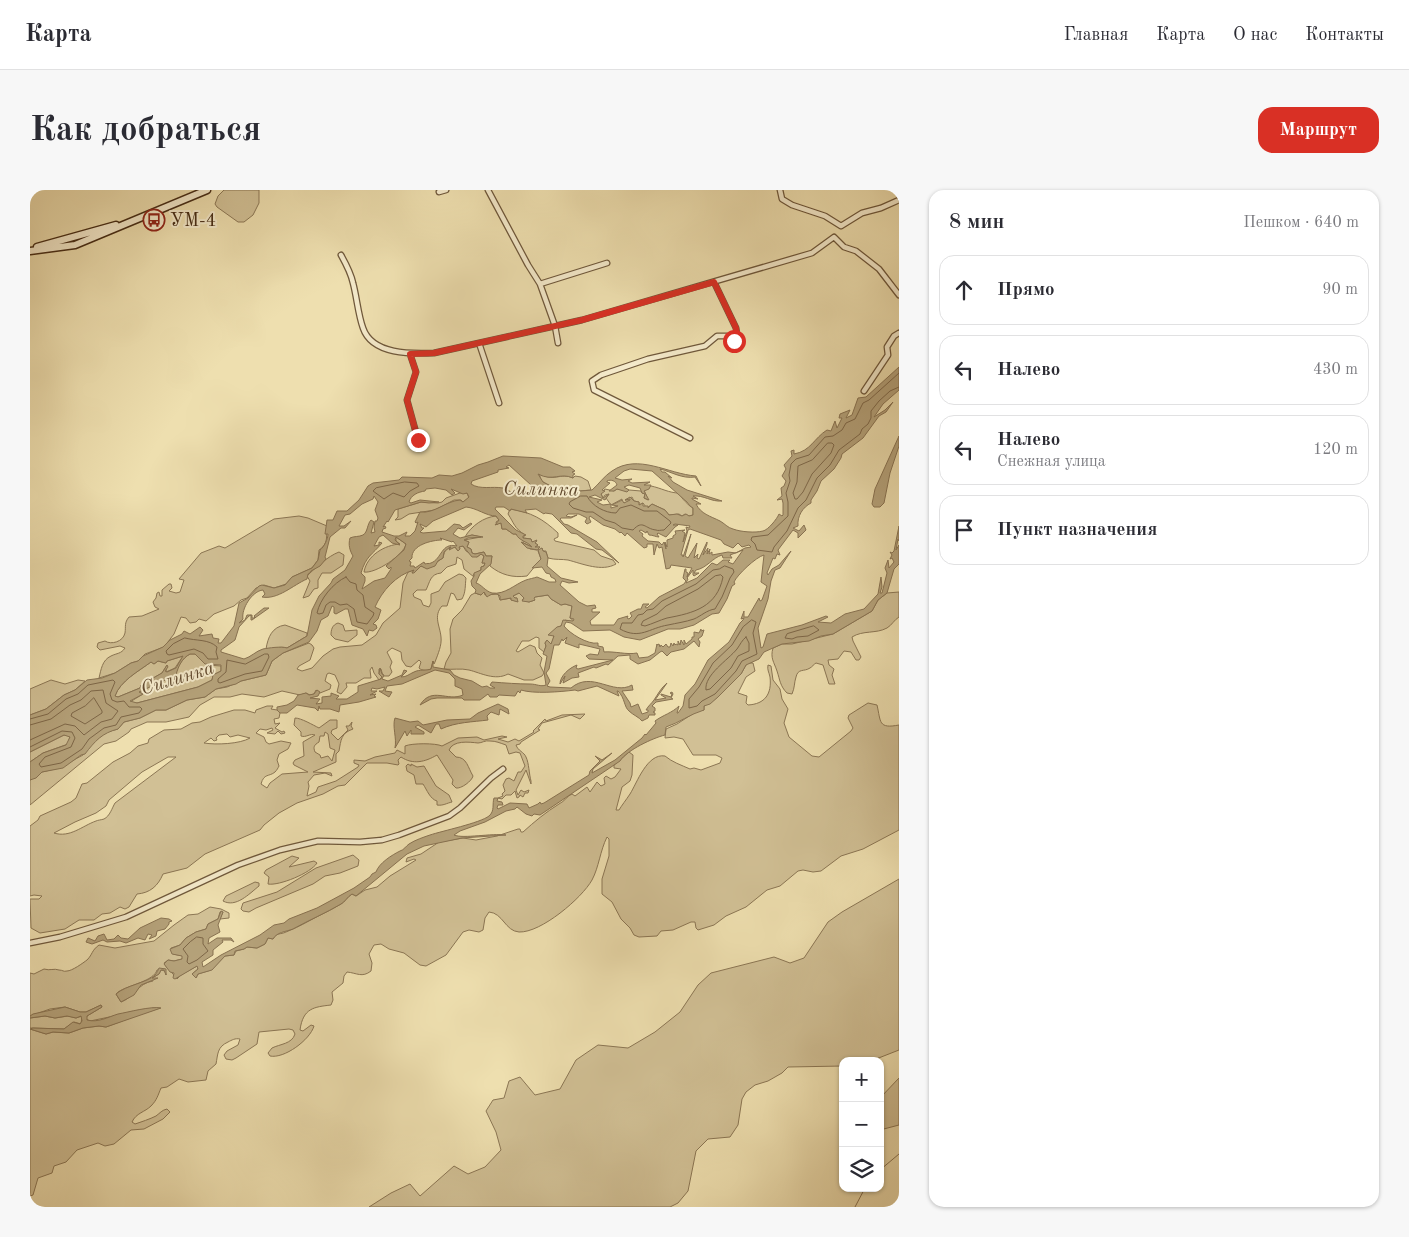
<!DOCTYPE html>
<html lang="ru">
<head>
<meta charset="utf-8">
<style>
	body { margin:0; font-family:"Old Standard TT",serif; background:#f7f7f7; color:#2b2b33 }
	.controls { position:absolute; right:15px; bottom:15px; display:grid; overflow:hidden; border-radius:10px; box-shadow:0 1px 4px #0004 }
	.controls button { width:45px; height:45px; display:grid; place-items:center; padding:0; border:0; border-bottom:1px solid #e1e1e2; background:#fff; color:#2b2b33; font:25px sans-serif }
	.stop { position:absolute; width:15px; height:15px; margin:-11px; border:4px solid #d93025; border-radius:50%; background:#fff }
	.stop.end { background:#d93025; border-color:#fff; box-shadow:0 1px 5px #0008 }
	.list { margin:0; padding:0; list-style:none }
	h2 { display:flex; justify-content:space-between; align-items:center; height:65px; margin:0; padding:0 20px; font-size:21px }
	h2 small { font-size:16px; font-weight:400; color:#7c7c81 }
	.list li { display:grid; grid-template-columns:32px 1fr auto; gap:15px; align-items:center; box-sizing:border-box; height:70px; margin:0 10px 10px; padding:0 10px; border:1px solid #e1e1e2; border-radius:15px }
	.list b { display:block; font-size:19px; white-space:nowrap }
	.list p { margin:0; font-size:16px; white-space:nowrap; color:#7c7c81 }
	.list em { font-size:16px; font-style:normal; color:#7c7c81 }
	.icon { flex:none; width:28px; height:28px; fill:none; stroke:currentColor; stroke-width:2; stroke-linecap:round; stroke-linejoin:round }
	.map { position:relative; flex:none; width:869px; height:1017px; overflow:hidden; border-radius:15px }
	header { display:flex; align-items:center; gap:30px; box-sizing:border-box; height:70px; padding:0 25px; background:#fff; border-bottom:1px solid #e1e1e2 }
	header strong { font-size:24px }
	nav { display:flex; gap:28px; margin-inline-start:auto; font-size:18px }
	.intro { display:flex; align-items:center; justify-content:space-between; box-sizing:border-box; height:120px; padding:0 30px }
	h1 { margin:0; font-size:35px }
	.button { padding:12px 22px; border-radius:15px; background:#d93025; color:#fff; font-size:18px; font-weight:700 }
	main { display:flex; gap:30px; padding:0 30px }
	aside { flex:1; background:#fff; border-radius:15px; box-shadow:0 1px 4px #0004 }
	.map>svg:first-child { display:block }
	.green { fill:#d1c095; stroke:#8b7654; fill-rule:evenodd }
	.water { fill:#b5a27a; stroke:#887251; fill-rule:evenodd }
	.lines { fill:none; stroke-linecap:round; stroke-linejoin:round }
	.shore { stroke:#7d6647; stroke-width:1 }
	.stream { stroke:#887251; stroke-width:1 }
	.minor-casing { stroke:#6f583b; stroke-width:7 }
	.secondary-casing { stroke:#452b14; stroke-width:9 }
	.minor { stroke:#f4eacb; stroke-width:4.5 }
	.secondary { stroke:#f4eacb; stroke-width:6 }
	.route { stroke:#d93025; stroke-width:6 }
	.labels { text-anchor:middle; stroke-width:4; stroke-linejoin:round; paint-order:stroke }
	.poi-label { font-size:18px; fill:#452b14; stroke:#f4eacb; text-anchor:start }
	.water-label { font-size:19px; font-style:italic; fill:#61492e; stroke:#f4eacb }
</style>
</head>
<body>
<header>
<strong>Карта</strong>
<nav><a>Главная</a><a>Карта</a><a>О нас</a><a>Контакты</a></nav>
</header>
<div class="intro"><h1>Как добраться</h1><a class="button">Маршрут</a></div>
<main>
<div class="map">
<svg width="869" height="1017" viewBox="0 0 869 1017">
	<rect width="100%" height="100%" fill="#eedfaf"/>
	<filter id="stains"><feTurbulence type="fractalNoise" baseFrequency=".004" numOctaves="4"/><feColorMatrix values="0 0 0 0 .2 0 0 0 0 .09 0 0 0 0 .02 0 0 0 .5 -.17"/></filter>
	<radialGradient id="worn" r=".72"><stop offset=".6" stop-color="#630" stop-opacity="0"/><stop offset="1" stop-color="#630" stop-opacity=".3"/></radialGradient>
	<!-- green -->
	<path class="green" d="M194,0h35v13l-6,12 -9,7h-6l-21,-15 -2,-3 3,-8z
		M509,283c15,10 21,-1 34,5l2,-2 6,1 7,4 3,9 -12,1 -10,5 -26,-14 -2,-2z
		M621,296c10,2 18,7 28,7 1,4 11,14 14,15v7l-4,1 -4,-2 -3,2 -3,-2 -10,1 -4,-5 -13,-6 -4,3h-2l-3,-4 -4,2v-3l-5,-1 -2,-4 -7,3h6l-6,3 -3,-1v-3l-11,6 -5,-7 3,-4 -4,1 -2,3 -2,-4 4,-5 9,2 3,-2 24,2 1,2 3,1 -1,4 4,2 -4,-10z
		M430,303h7l2,5 -6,4 -2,-2h-7l-19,10 -26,4 -8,5 -6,1 3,-3v-8l23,-7 17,1 4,-1 4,-4z
		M480,319c21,3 33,10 48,24v4l-4,2 1,2 39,9 7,6 12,4 3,4c-14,8 -33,0 -48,-4 -6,-1 -13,0 -20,-2l-2,-7h-3l-1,-3 -4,3 3,8 -14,17c-14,2 -26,-1 -37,-10l2,-10h-6l-2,-4 -9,2 -3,-1 -1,-4 -4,-2 2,-5 -5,-2 17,-3 -9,-2 -7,2c6,-11 19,-20 31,-21l3,4 -3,2 1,3 1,-2h3l1,6h4l7,5h3l7,7 6,2 3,4 -10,-5 8,7 7,1 3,-3h-5l3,-2 -3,-2 2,-2 -5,1 -1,-3 -8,-1 2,-3c-11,-7 -11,-12 -17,-21z
		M269,326l9,2 19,8c-1,9 2,18 -8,24l-1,10 -6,8 -20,9 -6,7 -12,4 -10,-3 -8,3 -9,10 -6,2 -7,6 -20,8 -8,7 -7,-2 -3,3 -6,1 -4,-5 -5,-1 -7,17 -10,13 -19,7 -7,7 -7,2 -16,10 -16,5c2,-8 3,-18 12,-22 6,-3 10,-2 14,-8l-5,-2 -20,4 -3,-3 1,-4 7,-2c6,4 18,1 20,-8 1,-7 -1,-10 4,-16l13,-1 17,-7 -4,-2 -2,-5 3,-4 1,-5 2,-1 1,4h2v-6l7,-6h2l1,4 -3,3 7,2 4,-1 4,-12 -5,-1 22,-26 18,-7 6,2 49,-29z
		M366,347l10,7c-2,11 -31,30 -42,28 3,-17 21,-27 36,-28l-4,-3z
		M433,356l3,5 11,6 4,-3 3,2 -2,7h3l-1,3 -3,1v3l-8,5 1,2 -10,-8 -2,-9 -5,-3 -1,7 -9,3 -6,6c-11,1 -11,9 -15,17h-9l-4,4 1,3 7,3 2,5 6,2 2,-4v-9l8,-3 6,-9 14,-8 4,1 3,3c-1,7 0,14 -4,21l-5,1 -3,-6 -3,-1 -4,13h-5c-9,10 -2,20 -1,31 1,8 -3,17 -6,25l-1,2 -1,-3 -2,8c-3,2 -9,2 -12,-1l2,-6 -2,-2 -8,7 -5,-1 -4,-6 -1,-8 -9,-4 -5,4 5,10 -2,5 2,5 -3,4h-6l-2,-7h-2v5l3,3 -3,3 -5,-7 -2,-6 -2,3 1,8h-7l-8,5h-10l1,4 -6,7 -4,-2 2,-8 -4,-9 -6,-2 -2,1 -2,7 6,4 -1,4 -10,4 -4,-3 -2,4 -4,1 -4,-2 -6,2 -18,-4 -18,6 -22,-3 -12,3h-16l-14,8 -11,12 -23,5h-19l-16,7 -2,3 -13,9 -12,3 -74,61v-25l12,-8 17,-4 24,-13 10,-13 14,-10 11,-3 6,-7 16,-4 16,-8h10l21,-10 18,-3 11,-8 11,-2 14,-6 25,-6 6,-14 11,-8 26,-10 3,2 2,3 -4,12 -11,6 -2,3 5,2 10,-3 11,-12 10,-7 7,-2 22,-2 14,-10 7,-12 17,-15 3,-25 5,-11 6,-2 -2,3 9,-7 6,2 16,-10c1,-5 2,-10 8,-11l-2,2 6,-2 3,4 2,-2 -1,-2z
		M309,362l5,3 -1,10 -12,8h-9l-4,7v8l-4,1 -5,7 -6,2 7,-17 -3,-5c7,-7 21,-20 32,-24z
		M454,402l1,3 13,-1 2,6 11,-2v2l5,1 1,-3h-2l-2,-2 6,-3 5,5 -2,2 7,2 6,-2 -2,-2 2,-1 13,-2 3,4 10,6 4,-1 7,2 -2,12 4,3 -2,1 -7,-2 -4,6c-10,2 -5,11 -10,18l-4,-4 -2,3 1,3 -2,6 -5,-4v-10l-3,-1 -7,4h-7l-6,10 2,1 12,-7 5,2 2,6 5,5 -2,7 4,8 -2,3 -9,4h-9l-16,-6c-13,7 -27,-1 -39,-4 -8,-2 -17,0 -25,-1l2,-7 5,-9 -1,-24 3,-10 9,-9 9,-15 4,-2 6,2z
		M869,402v25c-5,3 -7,8 -12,11 -11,6 -24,2 -35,9l1,4 8,16 -2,3h-3l-5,-8 -7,-1 -6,8 -10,1 1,5 5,4 -2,6 3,9h-6l-6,-19 -7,-2c-2,1 -4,4 -6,5 -6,4 -12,0 -14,9 -2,6 -1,10 -4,17l-5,-1c-7,-7 -7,-13 -10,-22 -3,-9 -7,-13 -4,-23l9,-4h10l41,-10 39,-23 6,-11 9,-7z
		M308,433l5,2 2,6 12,-1v5l-9,7 -13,-3 -4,-4c0,-5 1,-10 7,-12z
		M255,435l22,8v3l-20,12c-8,-2 -13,1 -21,1 2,-12 6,-22 19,-24z
		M160,464h5l12,11 14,1v5l-8,4 -1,5 -14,7 -61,16 -7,-1 13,-8 -4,-2c12,-7 25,-10 37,-18 1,-8 7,-16 14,-20z
		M153,466l-8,12 -9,4 1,-7 -5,8 -21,12 -1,3 -22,9 -3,-1c5,-15 24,-25 36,-34l3,2 4,-3 8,2 1,-2z
		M718,473h5l2,8 -9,6 -8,16 9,3 -1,7 2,2c17,-1 24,-11 22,-28 -1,-5 -3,-7 -2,-12l3,1 2,14 7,9 2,10 6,10 -4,14 5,14 23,19 7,1 32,-26 2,-3 -5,-10 1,-3 19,-12 9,2c4,17 1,24 22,20v105l-36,19 -22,7 -20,15 -8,1 -10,-2 -5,1 -18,15 -13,4 -21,17 -20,9 -12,9 -16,5 -2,-2 -1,-6h-4l-18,8 -12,1 -4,5 -18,1 -5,-2 -4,-7 -9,-9 -9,-17 -10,-8v-15l7,-23v-17l-2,-2c-7,14 -8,30 -15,43 -10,18 -51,53 -73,52 -14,-1 -16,-19 -30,-20l-4,6 -2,12 -4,2 -10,-2 -6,2 -17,23 -20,11 -6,-1 -16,-12 -15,-4 -8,-5 -7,1 -5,9 3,9 -1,8c-9,7 -14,2 -24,1l-3,4 -1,7 -11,9 1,8 -2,5c-17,2 -28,3 -31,25l3,1 8,-6 3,1c-4,14 -30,33 -44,30l-2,-3 4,-5c8,-4 20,-4 23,-14l-2,-4 -4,-1 -30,3 -2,12 -21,14 -4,2 -6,-1 -2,-4 3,-4 11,-6 2,-6c-5,-1 -8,1 -12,3 -11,5 -10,12 -12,22l-8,7 -2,9 -18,2 -9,-3 -12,8 -6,1c-3,7 -4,12 -10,18 -6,6 -15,7 -19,16l3,2c6,-2 15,-5 21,-8 4,-3 6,-6 11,-7l3,3 -7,7 -19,10 -13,1 -17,14 -9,2 -7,-3 -21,7 -11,12 -12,4 -2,7 -14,5 -5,17 -3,1v-167l16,5 7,-2 16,1 14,-5 16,-2 7,1 35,-13 19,-6h-7l-63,13 -4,-2 1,-3 15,-9 -1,-2 -15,7h-6l-15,-5 -15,2 -20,7v-43l4,1 10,-5c6,2 10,-1 15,1 4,0 4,2 8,1 5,0 16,-8 20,-11 6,-6 4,-9 12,-15l16,3 39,-7 20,-16 14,-10 10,-1 12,-7 11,2 8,4v5l-9,1 3,-7h-3l-2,7 -10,5 -2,5 -10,3 -10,6 -6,7 -9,3 2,6 10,2 -1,3 -8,2 -6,-1 -4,3c3,6 9,10 13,16l4,-4 16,-9 1,3 -6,5 4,4 2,-4 13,-4 14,-14 9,-1 2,-4 8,-2 3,-2 10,1 8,-4 3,-6 5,1c4,-7 7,-4 13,-7 5,-2 16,-7 21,-10 11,-6 24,-12 34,-18 4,-2 6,-7 11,-10l4,2 9,-6 12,-3 13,-11 26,-16 -2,-1 -8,3 1,-4 14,-4 18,-12 24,-4 13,2 21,-4 21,-7h2l1,3h2c11,-10 23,-20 36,-28 6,-3 8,-8 13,-10l3,2 12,-9 3,5 7,-10 4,4 4,-2 -1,-6 2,-2 5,3 4,-2 6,-8 -7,-1v-3l15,-13 4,3 -1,20 -2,6 -8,6 -6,23h3c3,-5 7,-10 11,-16 7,-11 17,-41 35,-38 7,6 16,9 25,13l4,-1 7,2 19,-7 2,-5 -6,-3h-23l-10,-16 -9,-2 -9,1 1,-9 11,-5 20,-13 7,-1v-4l14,-9 23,-23 5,-9zM135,779l1,6 -1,-4 -4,-1 -2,4 -7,4 1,3c-15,2 -20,17 -32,21l-5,-8 2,-2c11,-7 36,-11 39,-22z
		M21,490l14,4 13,-4 7,1 -10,9 -11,5 -18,14 -16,6v-26z
		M243,516l-2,3 6,1 3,3 -1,5 -5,1 1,5 5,-1 -5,5 7,4 2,-1 1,2 -4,1 -3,-3 -3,3 -8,-1 6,-3 -1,-2 -6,2 -6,-1 -4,4 8,4 2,5 3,2 12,-3 10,2 -3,6 -9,5 -2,6 2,6c-1,2 -2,4 -4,6 -6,5 -11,1 -14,12l6,4 3,-5 12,-9 26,-2 -14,-7 -1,-2 2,-3 9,-4 -1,-14 12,-7c-5,-2 -9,3 -14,1v-4l-7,-7 1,-7c6,0 18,7 24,10l11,-8h7v8l-5,2 -1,3 7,7 10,-10 -2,-4h3l3,-4 -1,4 2,3c-12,4 -12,11 -14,22l-3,3v8l-23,10 18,1 1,3 -7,-3 -11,2 -6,7 1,4 -2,10 9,-4 2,-5 18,-6 22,-14 1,-2 -5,-2v-3l11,1 10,-4 20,-4 2,-3 8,4v-8c7,-3 31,-3 37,0l16,-8 19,-1 7,3 18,-4 5,1 -9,2 10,3 7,-3 4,2 15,-9 -1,-1 12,-12 1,2 16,-6 23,-1 -5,5 -9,-4 -29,8 -4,6 2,1 -19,12 -1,2 -4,1c2,6 8,7 10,12 3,6 3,17 5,24v3l-5,-14 -10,20 2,5 3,-5 3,2 5,-2 -1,3h-3l-2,4 -3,-2 -1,2 -2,1 -2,-7 -4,4h-5l-4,4 -4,-1 5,-2 -1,-2 3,-3 -2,-6 3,-6 3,-1 5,3 4,-9h3l4,-6 -5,-13 -4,-1 -7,2 -3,-9c-6,-2 -10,-4 -16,-4 -5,-1 -8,2 -12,2 -9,-1 -25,-3 -29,7l7,7c11,0 12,11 17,19 -1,5 -12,13 -17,12l-4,-4 1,-4 -16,-25c-12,7 -24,10 -36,2l-3,3 1,4 -1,1 -11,-2h-20l-22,22 -7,1 -15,8 -26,9 -18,10 -15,12 -4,5 -55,24 -18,14 -24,6c-5,12 -13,19 -26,20l-8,13 -4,2 -5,-2 -10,6 -8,1 -8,6h-15l-14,9 -25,4 -9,-5 -1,-29h9l3,-3 -8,-1 -4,1v-70l8,-6 2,-4 31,-14 5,-4 6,-14 5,-1 26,-21 17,-9 8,-7 10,-3 1,-4 15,-9 17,-1 11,-6 8,-1 11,-5 23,-7h11l10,3 1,-3 11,-4zM295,542l3,2 2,14 5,2 -3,11 -4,-5 -7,2 -1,-3 -5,-3c-2,-5 -1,-7 4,-10l1,-6h4zM197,544l3,3 8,-2 12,3c-10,6 -34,7 -46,5l7,-5 3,3 3,-1 -1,-2 3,-3zM138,567h8l-61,46c-3,5 -5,13 -11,16 -3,1 -6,1 -8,2 -14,5 -26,17 -42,12l21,-11 21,-9 10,-7 3,-6 20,-17 13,-11z
		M34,545l6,1 -2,8 -25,9 -13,9v-10z
		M378,574l3,2v-2l6,3 7,-1 12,20 13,9 3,7c-5,1 -9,4 -15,3v-4c-7,-2 -10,-11 -14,-17h-7l-2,-9 -7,-4 -1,-5z
		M323,665l6,5 -1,6 -18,7 -15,3 -12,8 -57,24 -7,4 -6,-1 -2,-2 2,-6 34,-11 39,-24z
		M262,666l7,2 -10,9 25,-6 3,2c-6,10 -38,23 -49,21l1,-7 -5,-4 2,-3z
		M869,689v171l-28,11h-28v5l-55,1 -6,6 -14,8 -13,4 -9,7 -4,7 -4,26 -8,12 -22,2 -12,12 -8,40 -10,12 -8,4h-301l22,-14 19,-9 10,12 34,-30 14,8 17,-7 16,-17 -5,-18 -10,-21 7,-11 11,-2 5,-17 11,-4 15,18 25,-6 16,-29 22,-15 30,3 27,-16 25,-20 18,-27 13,-12 63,-16 16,6 14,-5 24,-36 14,-10z
		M225,692l4,1v3c-10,8 -23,22 -36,15l3,-5z
		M15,826l10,2 13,-2 8,2 6,-2 -1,8 -7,-2 -10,7 -34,-1v-10z
		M869,888v47l-19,5v-32z"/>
	<!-- water -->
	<path class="water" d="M869,177v23l-16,14 -9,13 11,-7 8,-8 -7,10 -7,4 -16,22 -21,16 -1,4 -7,11 -13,12 -4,10 -6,9v3c-8,4 -14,13 -13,23l-5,2 6,3 5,-6 2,5 -8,8v-5l-5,-3 -15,20 2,5 -3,-1 -2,5 -2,-1 -6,15 1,2 4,-6 7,-4 12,-14 -11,17 -5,2 -4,11 -3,18 -10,29 3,20 2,-1 4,-13 35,-9 24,-9 2,1 -10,5 13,1 14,-9 19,-5 14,-15 3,-17 1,10 -2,6h2l5,-20 -2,-5 3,-8 1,8 5,-6 -2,-4 -2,1 2,-4 -2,-3 2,1 2,-2 5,-25v15l-1,-2 -2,11 3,-5v19l-5,5 -7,24 -9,7 -6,11 -39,23 -12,2 -12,5 -27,3 -18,8 -5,7 -13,6 -5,9 -23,23 -8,7 -6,2v4c-14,4 -25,13 -38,17l-1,8c-12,3 -38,15 -45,26l-80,54 -6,-1 -2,2 -6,-2 -9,-7 -2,2 -9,2 -21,11 -25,9 -6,4c9,4 38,-2 52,0l-44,3 -38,8 -17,8 -51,42 -4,-2c-5,3 -7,8 -11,10 -15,9 -32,16 -48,25 -8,3 -16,3 -20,10l-5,-1 -3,6 -8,4 -10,-1 -3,2 -9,2 -1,4 -9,1 -13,14 -14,4 -2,4 -4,-4 6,-5 -1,-3 -22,13 -2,-1 1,-5 -4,-1 -6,-8 4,-4 6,1 8,-2v-3l-10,-2 -2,-5 10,-4 6,-7 10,-6 10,-3 2,-5 10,-5 3,-8 2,1 -5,13 2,7 -11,6 -1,6 9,-6h14l3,4 -3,-2h-9l1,2 -10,8v5l-11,7 1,5 18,-12 39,-20 14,-10 10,-2 5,-4 28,-11 37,-20 16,-11 2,-3 4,-2c3,-9 16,-17 24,-21 4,-1 6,-5 9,-7 6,-4 15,-7 21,-9 12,-4 50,-12 59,-19 6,-5 3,-12 5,-18h4l-1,3 5,1 1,3h-5l-1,3 1,1 12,-6 17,1 2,4 9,-4 2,-2 1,2 3,-1 45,-28 1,-4 10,-10 -5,-5 7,4 10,-7 -19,16 -1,4 23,-13 27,-22 3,-4 1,1 10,-12 -1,-2c8,-6 17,-8 24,-15l-2,7h1l5,-7 2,-11 10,-11 13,-24 21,-18 11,-19 3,-3 1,-2 -3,1 3,-8v6h4l11,-19 1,3 2,-1 5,-14 -6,-4 3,-27c-8,2 -27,20 -30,27l1,2 -3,2 -5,13 -8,14 -7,1 -18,11 -14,4h-12l-28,11 -16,-3 -14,-7 -27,1 -12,-8 -5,-1 -2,4c5,7 24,19 34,17v3l5,1 1,5c10,-1 23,3 33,1l2,5 9,-1 7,-4 2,-9v1l2,-1 1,3 1,-2 2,2 3,-3 2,3h2l1,-4 2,3 1,-3 1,2 1,-1 2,1v-4l2,4 1,-5 3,5v-5l2,4 6,-5v-2h2v-5l5,1 2,-4v2l3,-1 -2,6 -4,3 2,3 -1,5 -5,-6 -10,8 -13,3 -4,4 -5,-5 -2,1 -10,8 -12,4 -8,-5v-4l-12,1 -10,9 -2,-1 -10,4 -2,-1 -16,6 1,4 -7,1 -9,5 2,-7 -5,8c0,-8 9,-16 17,-19l-1,3 2,1 35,-9 -24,-1 -3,-3 4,-2 8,1 2,-6 -21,-5v4l-14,-5 2,-6 -4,4 -1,-2 -3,6h-5l-5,24 -3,4 4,8 -3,5 3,1 21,1c21,-18 42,8 61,-3l1,5 -11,1 8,12 1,4 7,-3 4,10 6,-2v-2h-2c2,-4 6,-7 8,-10 4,-6 7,-12 13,-17l-12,17 11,-2 -5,-3v-1l10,3 1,-3 -2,-1 2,-1 1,2 -2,4 2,1 -17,3 -4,4 3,2v3l-2,1 2,1v2h-6l-1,3 -6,3c-3,-4 -9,-6 -13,-10 -5,-4 -4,-13 -11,-20h-1l2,5 -22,-10 -19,5 -3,-1c-15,2 -42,4 -54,0l-1,3 -2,-2 -3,5 -16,-1 -2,2h-7l-2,-3 -8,6h-16l-2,-2h-25l-6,1 -11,6c12,-19 27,-3 43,-10l-1,-6 -7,-3v-7l-6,-6 -14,-3 -33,14 -15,2 -2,5 7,1 -3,5 -10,-6h4l2,-4 -8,2 -5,-1 -1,3h6l-7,4 6,-1 -2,2 2,1 -17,5 -19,3 -1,7 -9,-3h-10l-1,-3 -1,5 -3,-3 -18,-3 -10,8h-7l-3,-3v-3l10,-2 7,-4 4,-6 8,-2 3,2 5,-1 3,-4 3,2 -2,4 -8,2 10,1 -4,5 6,-1v-6l9,-1v-3l8,3 -3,3h11l11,-7v-6l23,-7 1,-2 -3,-3 1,-6 2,6 2,1 -2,4 6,2 14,-6 2,-5 3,1 -6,6c6,0 8,-3 13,-5 6,-3 12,-1 17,-3l2,-8v6l17,3 4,5 6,3 12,3 10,6 5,-1 3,2h5l-5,-3 2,-3c13,1 26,2 38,2 7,0 10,3 16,1l-2,-13 3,-16 -4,-2 3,-8 -1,-3 2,-3 4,4 3,-8 -6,-1 9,-8 4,-1 2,-6 10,1 1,-2 -4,-1 2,-12 -7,-2 -4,1 -10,-6 -3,-4 -13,2 -1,1 1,2 -6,2 -7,-1 2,-3 -5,-5 -6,3 2,2h2l1,4 -7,-2v-2l-11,2v-4c-4,-4 -9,-2 -13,1l-3,-5 -3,3 -6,-2 1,-3 -4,-4 -1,-5 3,-5v-3l7,-3v-3l3,-1 1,-3h-3l2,-7 -3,-2 -4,3h-5l-9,-11 -4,1 1,2 -2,2 -3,-4 -6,3 2,-3h-1l-6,5 -1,6 -5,3 -3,5 -8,3 -6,-3 -7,7h-2l2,-3c-18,5 -32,21 -39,37l6,3 -3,9 -5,5 3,1 1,3 -4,3 -4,-1 -2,6 -4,-7 -11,-4 -4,-16h-3l-9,5 -2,-1v-6l-2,-1 -4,10 -7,4 -4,11 -8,11 -26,11 -11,8 -6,14 -25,6 -5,3 -20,5 -11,8 -18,3 -21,10h-10l-16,8 -16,4 -6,7c-16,4 -23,12 -33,25l-4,1 -18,13 -21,4 -6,6 -6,2v-18l13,-9 23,-8 4,-8 -6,-2 -34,17v-37l16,-6 18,-14 11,-5 12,-10 15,-2 13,-5 16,-10 7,-2 5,-5 20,-9 7,-7 12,-6 2,-3 6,3 10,-7 3,3 -4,6 13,-2 1,4 6,1 -1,4h3l13,-17 5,-23 9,-5 11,-12 3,-1 12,3 11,-3 7,-8 20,-9 6,-8 2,-10c4,-3 8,-11 8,-16h-3l2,-14h6l4,-9h10l12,-11 9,-14 5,-3 26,-3 3,-3 30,1 7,-3 13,1 10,-3 16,-8 10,-3 15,-6 38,2 22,9h7l5,4 -3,1 3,2 -2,1v3c-13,-6 -20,4 -35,-4l5,8 27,14c5,-6 14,-5 22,-6 7,-6 12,-14 20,-19 26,-18 56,3 84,5l5,10 -6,-9c-13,2 -23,-5 -35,-8l2,3h3l7,6 -4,-2 5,6 14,8 35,11c-11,1 -18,-6 -29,-5l5,3 -6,-1v1l9,5h-5c5,10 14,12 24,17 4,2 8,7 13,8 8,3 22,4 30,2 5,-1 14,-12 16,-17l3,2 1,-1v-12l-1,-4 -5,1 5,-4 -1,-8 3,-2 2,-5 -4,-5 4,-7 -2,-4 8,-9 -1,-5 3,-1v4c17,-3 20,-16 33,-24l4,1 4,-10 2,7 5,-10h-3l1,-4 10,-4 -4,8 6,-3 6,-17 8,-1zM479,275l22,20 1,4 11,3 1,2 -17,2 5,-4c-5,0 -10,2 -16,1 -6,0 -8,-4 -13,-5 -11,-2 -23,2 -32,-4l1,-3 26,-9v-2l11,-2 -3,-1zM600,279l22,2 35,31 3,4 3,2v7l-4,1 -3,-2 -4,2 -5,-2 -8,1 -4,-5 -13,-6 -4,4v-2h-5v-3l-4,2v-3l-5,-1 -4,-4 -5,3 5,-1v1l-6,3 -2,-3 -10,5 6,1 -7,2v-4l-8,1 -6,-3 5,-2 -13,-3 6,-2 10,5 4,-6 -6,4 -2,-4 4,-3 -3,-1 8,-7 -3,-1v-1c4,-2 9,0 10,4l-8,6h5l3,-2 10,3 2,-2 -5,-3 5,-2 11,3 2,5 3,1 -1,4 5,2 -5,-9 5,-2 2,-4h-7l6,-3 -18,1 -4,-2 4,-2 -10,1 -7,-2 9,-7zM405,298l11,2 6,5 3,-2 -4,-4 12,5 4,-1 2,4 -6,5 -3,-2c-14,1 -26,14 -40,12l-5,10 1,1 2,-1 -3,9 -5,5h-5l2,-4 -8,4h-5l-12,-4 1,-3 3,-1 -1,-2 -2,1 4,-6 1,1 7,-12 26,-8 8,1 10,-1 -19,-2 -9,3 -2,-1c2,-7 9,-10 16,-11l1,-2zM344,306l4,6 -3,8 3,8 -1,3h-2l-1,6 1,5 -4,1 3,-11 -3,-2c-4,4 -3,12 -8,15 -4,2 -9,1 -13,3 -2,7 0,13 3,18l-8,14 -12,9 -2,4 -12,13 -7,14 -5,26 -20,12c-5,-2 -19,0 -24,1 -7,2 -12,8 -19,10l-23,-7v-2l14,-10 4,-13 10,-11 2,-1v5h1l17,-12h-5l-10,8 1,1 -1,1h-2v-3h-5l-2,5 -6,3 4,-4c-2,-10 9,-28 20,-29l2,4 -3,3c16,3 31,-12 45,-18l1,-5 2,-1 1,-2 9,-5 6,-7 -1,-2 5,-20 11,-9h4l6,-7 -7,5h-5l6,-11 5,-1 12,-10 11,-5zM436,317c11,1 20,9 30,9l3,4 -4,5 6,-2 1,6h4l7,5h3c3,7 11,7 16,13l-11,-5 6,6 11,2 3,9 -9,9 10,-1 4,6 4,1 1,3 4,2 1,3h-7l-12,-5c-3,1 -8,2 -11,3 -11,4 -21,15 -34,13 -7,-2 -11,-9 -16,-10l4,-9 11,-10 1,-8h-6l-2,-4 -9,2 -3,-1 -1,-4 -4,-2 2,-5 -5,-2 4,-2 15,-1 -11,-2 -12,3 -7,-4 5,-6 6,2 8,-6 -1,-1 -8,5 -3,-3 -6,-1 -8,7 -23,2 -3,-1 4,-4h-2l-2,-4 6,3 7,-6zM466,317h8l6,4 1,-2 16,4 -2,-3 11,-1 8,5 1,-1 7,1 19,19 6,1 19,15 6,1 17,13 -22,-21 -29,-17 -4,-1 -4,-5 1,-1h10l6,-3 -6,2 -5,-1 2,-2h11l8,4 -2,4 2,2 4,-2 -2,-4 1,-2 13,9 12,4 5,4 1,-1 4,4 2,-3 17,15 3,-1v-3h6l1,11 3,-11 2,4 3,-1 4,22 4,-1 1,-3 21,3 -5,9 1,-4 -2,-1v-3h-1l-2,9 3,3 -2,3 -25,13 -12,11 -2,-1 4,-3h-6l-2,5h-3l-8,4 2,3 -3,3 -2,-1 1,-2 -10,3 -4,6h-23l-1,-4 10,-9h-8v-3l4,-1 -1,-3 -8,1 -8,-4 -19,-17 2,-4 7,2 9,-1 -17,-4 -14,-12 1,-8 -2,-6 -3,-1 -1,-3 -4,2v-1l2,-2h-5l3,-2 -3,-2 2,-3 -5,2 -1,-3 -8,-1v-2l3,-1 -10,-5 -21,-21zM645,334l15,2 -1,2 -3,-1 1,4 -4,11 2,-9 -3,-2 3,-1 -10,1 1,3 -3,2v2l-6,2v7l-2,-5 1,7 -2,-7 -2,3 -3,-3 -11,-1 -6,-5 1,-2 -4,-3 2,-1 5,3 1,-2 2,4c4,0 7,2 10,2l-2,-3 1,-1 8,4 9,-10 3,-2h-5zM660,339l31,11 3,4 9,4 5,-5 4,4 7,-2 2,2 -6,1 -9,5 -8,-1 -16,3v-3l-3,2 1,-5 -3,5 1,-6 -5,7 4,-11v-2l-8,17 -2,-1 1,-4 -4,4 3,-15 -9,15 -3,-2 6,-22 -8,23v-2h-2l7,-25zM353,345l9,8 8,2 -5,-5 1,-3 10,7 -2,6 -18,16 3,3 2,-2v2l-6,9 -11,3 -12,8 3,-8v-4l-4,-4c5,-17 11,-18 21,-30l-3,-1v3l-5,1 5,-9zM410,348l12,4 1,-1 4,5c-16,-4 -15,13 -26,17 -2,1 -4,0 -6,1l-1,-2 -9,6 -1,-2h-4l1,-4 -2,-1 3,-3c-1,-13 20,-18 30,-18zM713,360l-10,14 -5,-2 2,-2h-7l-6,5 -5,-2 -15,15 -11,5 2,-4 -1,-1 6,-8v5l1,1 5,-3h-5l2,-3c11,-2 16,-12 26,-15l1,3h9l-2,-3zM160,464h5l10,10 16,1v6l-8,4 -1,5 -14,7 -61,16 -7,-2 13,-7 -4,-2 37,-17c2,-8 6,-17 14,-21zM153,466l-7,12 -9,4 -2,-1 3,-4 -1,-2 -5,8 -21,12 -1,3 -22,9 -3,-1c5,-15 24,-25 36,-34l3,2 4,-3 8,2 1,-2z
		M869,246v10l-9,27 -6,30 -4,4h-6l-2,-3 3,-15z
		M468,514l10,5 1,5 -9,-5 -1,6 -8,-3 -4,4 1,4c-15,2 -32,2 -47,9l-2,-5h-3l-5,9 -13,-8 -3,2 9,5v2h-13v-4l-4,6 -2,-5 -10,17c2,-10 -3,-22 0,-30l15,4 8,-1 5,4 24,-5 23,-1 8,-6z
		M131,728l8,1 3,2 -3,1v2l-4,5 -8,2 -1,5 -7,3 3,-4 -4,-1 -3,6 -7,-2 -12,5 -6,-2 -13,1 -4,-2 -11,4 -6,-2 2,-4 7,3 3,-5 6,-2 3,6 7,-1 4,-4 3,3 7,1 12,-11z
		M129,778l7,1v6l-2,-5h-3l-2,4 -7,4h6l-17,7 -7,10 -13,7 -5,-8c10,-9 31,-11 39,-19 2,-2 3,-5 4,-7z
		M71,815l1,2 -15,9v4c11,3 21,-3 31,-6 11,-2 33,-8 43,-6l-55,19 -7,-1 -16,2 -14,5 -16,-1 -7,2 -16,-5 3,-1 31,1 9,-7 7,2 2,-3 -1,-5 -5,2 -9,-2 -12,2 -10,-2 -15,2v-2l3,-2 32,-7 15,5h6z"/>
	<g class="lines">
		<!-- shore -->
		<path class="shore" d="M869,183l-30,27 -6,3 -8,16 -9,4 -4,7 -9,6 -8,1 -16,18 -13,4 -5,5 -2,11 1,6 -4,12 2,9v14l-20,19 -16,2 -1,3 4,4 2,6 15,2 2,-5 13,-16 11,-23 8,-8 11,-22 13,-13 9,-15 21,-16 2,-5 6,-5 3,-6v-7l8,-10 11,-10 9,-4
			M798,253h4l2,2 -3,8 -19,21 -9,18 -6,7h-2l-2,-6 4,-11 1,-16 14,-6z
			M375,292l12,1 2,3 -9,5 -6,6 -11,-4 -9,6 -11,-8 3,-3z
			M551,306h6c5,10 18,17 29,17l4,-5 11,-3 13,6h13l13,10 1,2 -7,7c-3,0 -6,1 -8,0 -11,-1 -13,-11 -23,0l-11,-2 -7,-5 -10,-3 -12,-8h-7l-13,-4 -4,-4 1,-2z
			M695,376l8,3 1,3 -4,6 -8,19 -7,12c-8,1 -14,7 -21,10 -9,3 -17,4 -26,6 -19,3 -28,15 -48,4l2,-6h10l6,-8 5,-1 4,-4 6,-1 9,-8 34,-17 17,-14 6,-1z
			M691,385l2,2c-6,30 -29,36 -56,41 -7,2 -15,6 -22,8l-4,-1 2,-4 14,-7 9,-8 32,-17 17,-13z
			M316,387l4,5 6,2 1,6 6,5 2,12 9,6 -1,3 -6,8 -10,-2 -3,-13 -7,-5 -7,1 -5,-3h-5l-4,3 -3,8 -4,1 -2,-1c3,-14 16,-30 29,-36z
			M722,430l4,2 -3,11 4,21 -15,7 -6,10 -21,23 -13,7 -5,5 -8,2v-9l10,-12 14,-24 19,-18 11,-18z
			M784,436l5,4 -11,6 -11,1 -5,2 -7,-1 2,-4z
			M716,447l3,6v8l-11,5 -7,12 -21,21 -4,1c-2,-15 22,-30 31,-41 3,-4 5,-9 9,-12z
			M155,448c11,3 24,1 32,9l-1,5 2,7h-10l-5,-6 -9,-4 -25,6 -2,-1 -1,-3 7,-7z
			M235,464h3l1,3 -7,14 -17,3 -25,9 -2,-1v-3l8,-7 1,-12 18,4z
			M64,508l8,13v2l-17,11 -14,-8 1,-3 13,-7z
			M0,529l18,-5 18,-15 12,-5 10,-9 25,-5 2,2 -5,12 2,6 5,2 7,-1 5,6h11l2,2 -3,4 -18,4 -5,8 -12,3 -15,11 -7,10 -21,14 -20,4 -2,-3 6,-7 26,-10 4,-9 -3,-6 -10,-1 -32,16
			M0,535l21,-6 19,-14 11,-5 10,-9 12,-1 3,13 12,8 -6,8 -11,3 -17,13 -9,-9 -10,-2 -35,16
			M167,747l6,1v6l5,7 -11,9 -8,4 -2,-2 1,-6 -5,-7 7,-7z"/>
		<!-- stream -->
		<path class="stream" d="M850,980l19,-16
			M825,1017l10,-19"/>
		<!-- minor casing -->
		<g class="minor-casing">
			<path id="minor" d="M458,0l40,75 12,19 15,42 3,17
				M750,0l2,9 10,6 33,11 16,10 21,-13 19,-5 18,-8
				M409,2l7,-2
				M311,65c5,9 10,18 12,28 4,15 5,31 10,45 9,27 49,26 71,25l148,-33 230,-67 22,-16 10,10 12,4 23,18 20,26
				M510,94l67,-21
				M449,153l20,60
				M380,164l6,18 -9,28 11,40
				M834,201l24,-36 -1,-8 7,-11 5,-3
				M660,248l-96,-48 -2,-9 9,-6 47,-16 57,-13 12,-10h10l8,5 2,-6 -1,-7 -22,-46
				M0,753l30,-6 66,-20 112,-52 42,-15 38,-9 42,1 22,-2 17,-5 50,-19 11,-8 31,-30 12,-9"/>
		</g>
		<!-- secondary casing -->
		<g class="secondary-casing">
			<path id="secondary" d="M7,57l79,-22
				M0,61l45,-6 132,-55"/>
		</g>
		<!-- minor -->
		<use href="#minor" class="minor"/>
		<!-- secondary -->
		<use href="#secondary" class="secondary"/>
	</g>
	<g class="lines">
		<!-- route -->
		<path class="route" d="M388,250l-11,-40 9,-28 -6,-18 24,-1 148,-33 132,-38 22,46 1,7 -3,6"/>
	</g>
	<!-- icons -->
	<defs>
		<g id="bus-ring" transform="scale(1.125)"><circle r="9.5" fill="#f4eacb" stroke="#8f2418" stroke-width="1.5"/><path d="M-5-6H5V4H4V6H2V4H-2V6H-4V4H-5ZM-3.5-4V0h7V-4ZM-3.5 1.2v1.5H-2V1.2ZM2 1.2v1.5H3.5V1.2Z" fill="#8f2418"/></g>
	</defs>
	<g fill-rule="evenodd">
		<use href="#bus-ring" x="124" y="30"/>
	</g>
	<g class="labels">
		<!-- poi labels -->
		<g class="poi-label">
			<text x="140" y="36">УМ-4</text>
		</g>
		<!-- water labels -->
		<g class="water-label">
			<text transform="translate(511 298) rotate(1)" y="7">Силинка</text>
			<text transform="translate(147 487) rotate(-17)" y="7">Силинка</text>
		</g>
	</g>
	<rect width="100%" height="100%" filter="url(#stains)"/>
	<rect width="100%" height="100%" fill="url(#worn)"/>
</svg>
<div class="controls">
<button>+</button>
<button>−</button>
<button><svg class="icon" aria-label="layers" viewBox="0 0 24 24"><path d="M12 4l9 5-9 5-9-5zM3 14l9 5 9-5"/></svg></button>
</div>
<div class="stop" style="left:704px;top:151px"></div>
<div class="stop end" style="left:388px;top:250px"></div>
</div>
<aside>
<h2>8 мин<small>Пешком · 640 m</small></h2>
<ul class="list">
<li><svg class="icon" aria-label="ahead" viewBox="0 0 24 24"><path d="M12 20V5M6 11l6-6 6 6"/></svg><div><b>Прямо</b></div><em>90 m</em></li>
<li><svg class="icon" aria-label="left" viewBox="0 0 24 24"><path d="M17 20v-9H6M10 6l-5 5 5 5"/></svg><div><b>Налево</b></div><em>430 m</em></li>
<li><svg class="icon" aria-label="left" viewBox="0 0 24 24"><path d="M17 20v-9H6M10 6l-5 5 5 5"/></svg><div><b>Налево</b><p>Снежная улица</p></div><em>120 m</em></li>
<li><svg class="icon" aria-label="arrive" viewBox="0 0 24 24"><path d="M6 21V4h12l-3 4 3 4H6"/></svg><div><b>Пункт назначения</b></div></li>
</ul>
</aside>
</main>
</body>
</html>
